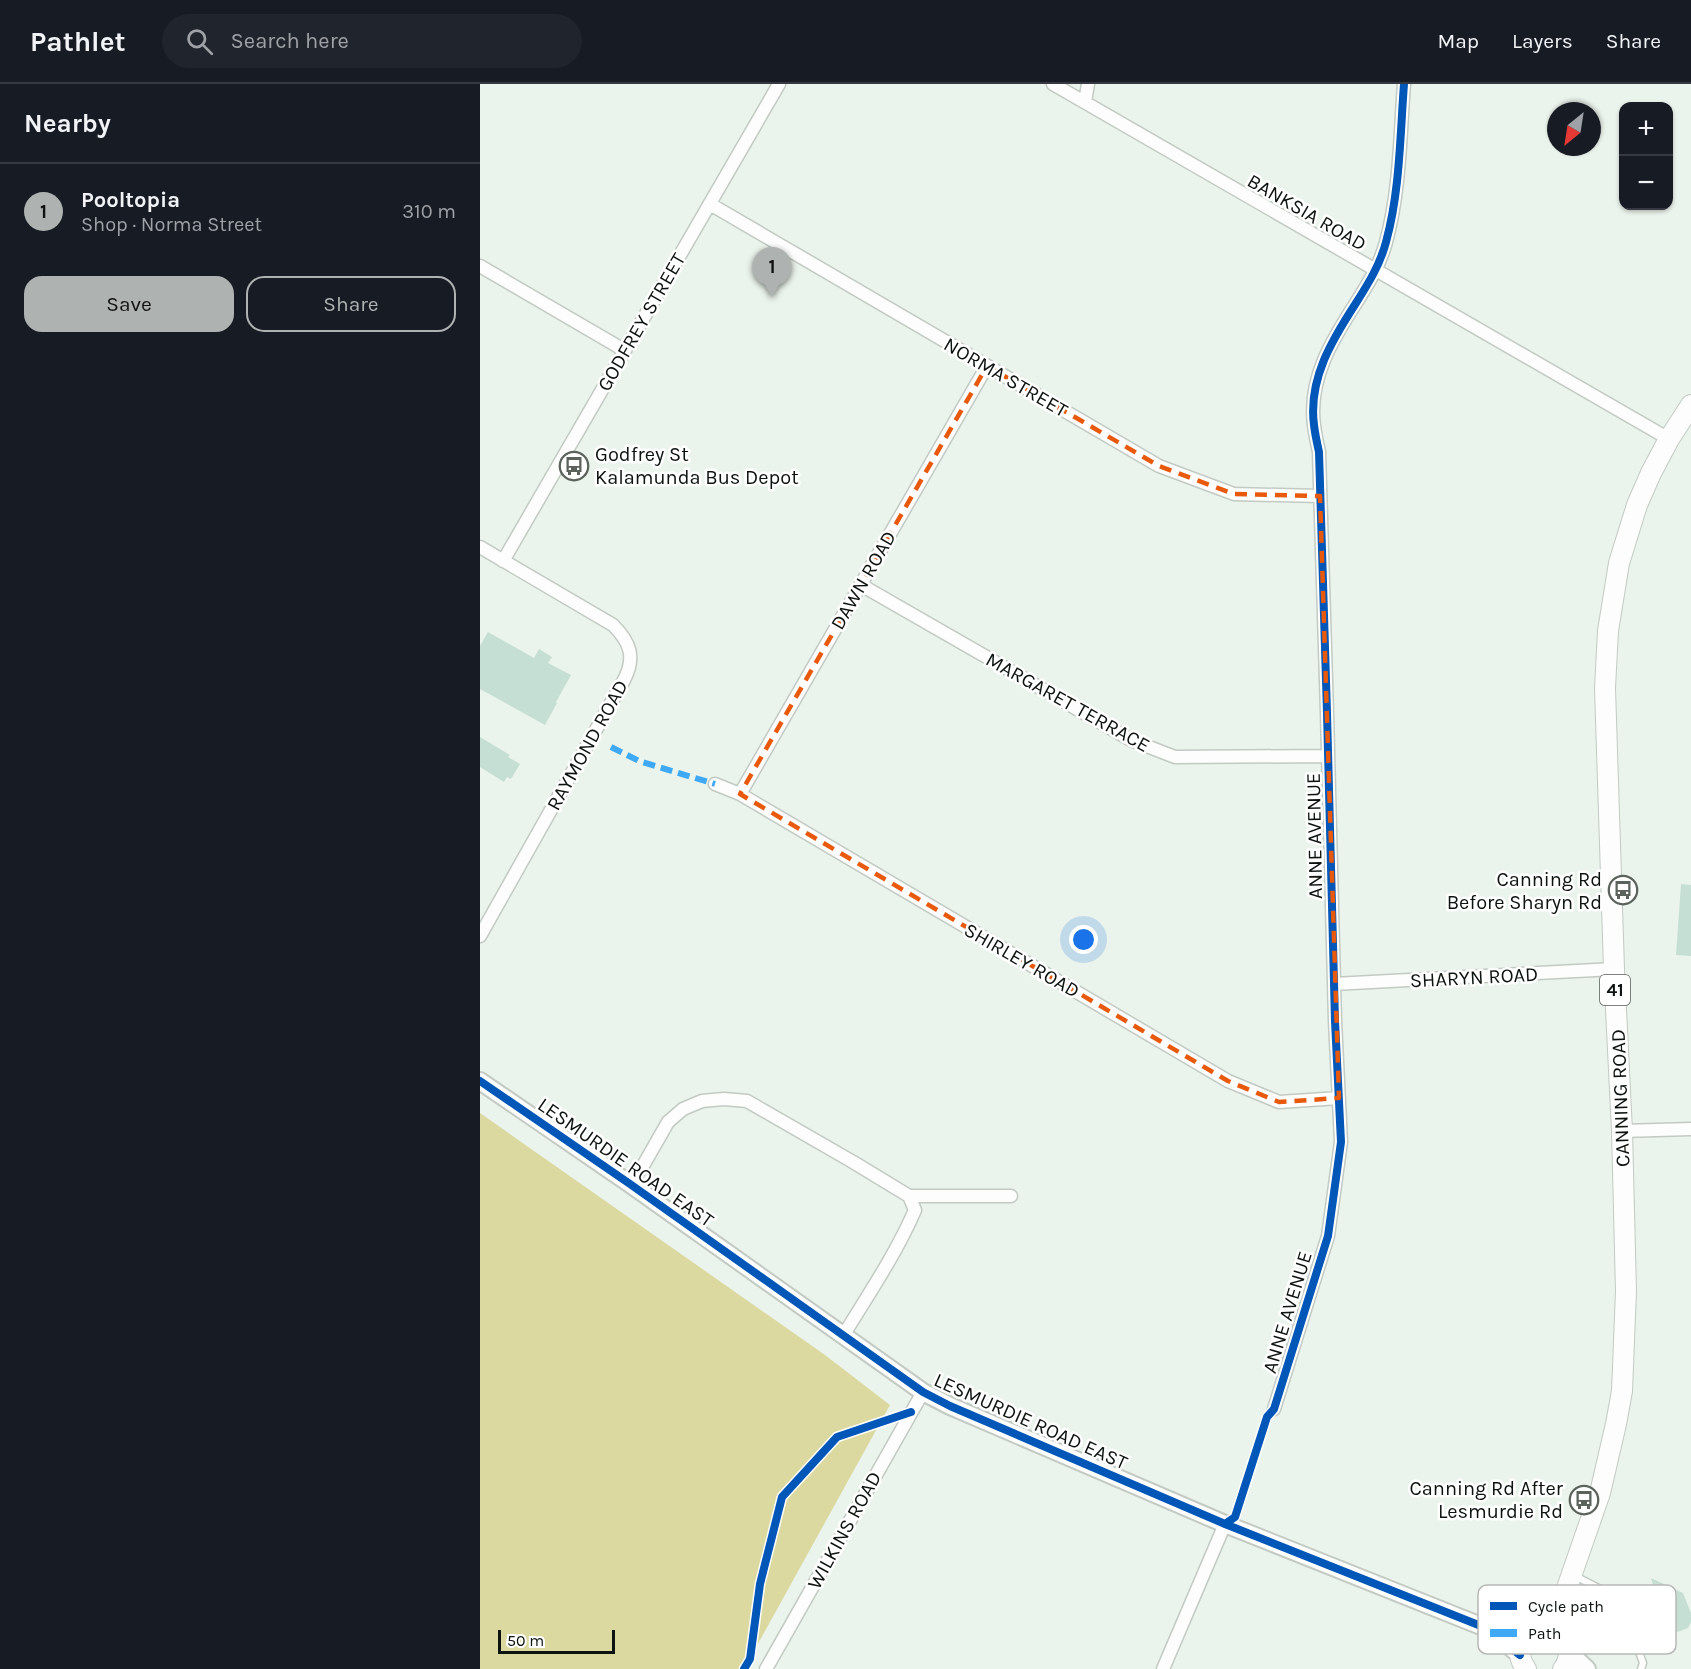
<!DOCTYPE html>
<html lang="en">
<head>
<meta charset="utf-8">
<style>
	body { margin:0; font-family:Karla,sans-serif; background:#20242c; color:#f1f3f6 }
	.controls { position:absolute; right:18px; top:18px; display:grid; overflow:hidden; border-radius:12px; box-shadow:0 2px 4px #0004 }
	.controls button { width:54px; height:54px; display:grid; place-items:center; padding:0; border:0; border-bottom:2px solid #363941; background:#171b24; color:#f1f3f6; font:30px sans-serif }
	.compass { position:absolute; left:1067px; top:18px; width:54px; height:54px; border-radius:50%; background:#171b24; box-shadow:0 2px 4px #0004; rotate:210deg }
	.scale { position:absolute; left:18px; bottom:15px; width:117px; box-sizing:border-box; padding-left:6px; border:3px solid #0d130e; border-top:0; font-size:16px; line-height:21px; white-space:nowrap; color:#0d130e; -webkit-text-stroke:4px #fff; paint-order:stroke }
	.you { position:absolute; left:604px; top:856px; width:21px; height:21px; margin:-15px; border:4px solid #fff; border-radius:50%; background:#1a73e8; box-shadow:0 0 0 9px #1a73e833 }
	.badge { display:grid; place-items:center; width:39px; height:39px; border-radius:50%; background:#aeb2b1; color:#111; font-size:20px; font-weight:700 }
	.pin { position:absolute; translate:-50% -50px; filter:drop-shadow(0 2px 3px #0008) }
	.pin::after { content:''; position:absolute; top:32px; width:21px; height:18px; background:inherit; clip-path:polygon(0 0,100% 0,50% 100%) }
	.list { margin:0; padding:0; list-style:none }
	h2 { display:flex; justify-content:space-between; align-items:center; height:78px; margin:0; padding:0 24px; font-size:26px }
	h2 small { font-size:20px; font-weight:400; color:#9ea1a6 }
	.list li { display:grid; grid-template-columns:39px 1fr auto; gap:18px; align-items:center; box-sizing:border-box; height:96px; padding:0 24px; border-top:2px solid #363941 }
	.list b { display:block; font-size:22px; white-space:nowrap }
	.list p { margin:0; font-size:20px; white-space:nowrap; color:#9ea1a6 }
	.list em { font-size:20px; font-style:normal; color:#9ea1a6 }
	.actions { display:flex; gap:12px; padding:18px 24px }
	.actions a { flex:1; padding:14px 0; border:2px solid #aeb2b1; border-radius:18px; text-align:center; font-size:21px; color:#aeb2b1 }
	.actions .main { background:#aeb2b1; color:#111 }
	.icon { flex:none; width:33px; height:33px; fill:none; stroke:currentColor; stroke-width:2; stroke-linecap:round; stroke-linejoin:round }
	.map { position:relative; flex:none; width:1211px; height:1585px; overflow:hidden }
	header { display:flex; align-items:center; gap:36px; box-sizing:border-box; height:84px; padding:0 30px; background:#171b24; border-bottom:2px solid #363941 }
	header strong { font-size:28px }
	nav { display:flex; gap:33px; margin-inline-start:auto; font-size:21px }
	.search { width:420px; height:54px; background:#20242c; display:flex; align-items:center; gap:15px; box-sizing:border-box; padding:0 21px; border-radius:33px; color:#9ea1a6; font-size:22px }
	main { display:flex }
	aside { flex:1; background:#171b24 }
	.map>svg:first-child { display:block }
	.forest { fill:#dcd9a0 }
	.building { fill:#c5dfd4 }
	.lines { fill:none; stroke-linecap:round; stroke-linejoin:round }
	.lane-casing { stroke:#c2cac3; stroke-width:9 }
	.street-casing { stroke:#c2cac3; stroke-width:15 }
	.secondary-casing { stroke:#c2cac3; stroke-width:20 }
	.primary-casing { stroke:#c2cac3; stroke-width:22 }
	.lane { stroke:#fcfdfc; stroke-width:6 }
	.street { stroke:#fcfdfc; stroke-width:12 }
	.secondary { stroke:#fcfdfc; stroke-width:16 }
	.primary { stroke:#fcfdfc; stroke-width:20 }
	.quiet { stroke:#3fa9f5; stroke-width:6; stroke-dasharray:12 6; stroke-linecap:butt }
	.cycleway-casing { stroke:#fff; stroke-width:11 }
	.cycleway { stroke:#0057b8; stroke-width:8 }
	.marked { fill:none; stroke:#e8590c; stroke-width:4.5; stroke-dasharray:12 8; stroke-linejoin:round }
	.labels { text-anchor:middle; stroke-width:5; stroke-linejoin:round; paint-order:stroke }
	.shield { fill:#fff; stroke:#565a56; stroke-width:1.5 }
	.shield-label { font-size:18px; font-weight:bold; fill:#0d130e }
	.street-label { font-size:20px; fill:#0d130e; stroke:#fff }
	.poi-label { font-size:20px; fill:#0d130e; stroke:#fff; text-anchor:end }
	.key { fill:#fff; stroke:#b6b8b7; stroke-width:1.5 }
	.key-label { font-size:16px; fill:#0d130e }
</style>
</head>
<body>
<header>
<strong>Pathlet</strong>
<div class="search"><svg class="icon" aria-label="search" viewBox="0 0 24 24"><circle cx="10" cy="10" r="6"/><path d="M15 15l6 6"/></svg>Search here</div>
<nav><a>Map</a><a>Layers</a><a>Share</a></nav>
</header>
<main>
<aside>
<h2>Nearby<small></small></h2>
<ul class="list">
<li><span class="badge">1</span><div><b>Pooltopia</b><p>Shop · Norma Street</p></div><em>310 m</em></li>
</ul>
<div class="actions"><a class="main">Save</a><a>Share</a></div>
</aside>
<div class="map">
<svg width="1211" height="1585" viewBox="0 0 1211 1585">
	<rect width="100%" height="100%" fill="#ebf4ec"/>
	<!-- forest -->
	<path class="forest" d="M0,1029l345,242 65,50 -146,264h-264z"/>
	<!-- building -->
	<path class="building" d="M8,548l46,26 5,-9 13,8 -4,6 23,12 -15,27 1,1 -12,22 -65,-36v-43z
		M0,653l30,18 -2,2 12,7 -9,15 -4,-2 -3,5 -24,-15z
		M1201,800l10,1v71l-15,-1z
		M1171,1494l32,15 8,20v9l-3,6 -16,6 -2,-4 -3,1 -1,-5 -27,10 -7,-18 27,-10 -6,-14 2,-2z"/>
	<g class="lines">
		<!-- lane casing -->
		<g class="lane-casing">
			<path id="lane" d="M1095,1492l45,23 23,64 -2,6"/>
		</g>
		<!-- street casing -->
		<g class="street-casing">
			<path id="street" d="M573,0l616,355
				M605,18l3,-18
				M230,120l449,262 75,28 86,2
				M0,182l144,84
				M0,463l133,78c17,17 23,32 11,55l-144,256
				M23,477l276,-477
				M381,501l270,155 44,17 153,-1
				M235,700l25,10 488,287 51,21 60,-4
				M260,710l247,-428
				M854,900l280,-15
				M1142,1047l69,-2
				M150,1100l14,-20 24,-42 15,-13 19,-8 22,-2 23,2 106,61 56,34
				M363,1252c25,-41 53,-82 72,-126l-6,-14h102
				M794,1325l54,-173 13,-94 -6,-121 -8,-308 -8,-261c-2,-9 -4,-18 -5,-27 -6,-46 18,-85 42,-122 12,-19 24,-38 30,-61 14,-51 14,-106 18,-158
				M286,1585l157,-277
				M683,1585l62,-145"/>
		</g>
		<!-- secondary casing -->
		<g class="secondary-casing">
			<path id="secondary" d="M0,997l150,103 293,208 27,14 275,118 261,104 34,27
				M1006,1544l42,5
				M1089,1568l18,17"/>
		</g>
		<!-- primary casing -->
		<g class="primary-casing">
			<path id="primary" d="M1082,1551l6,-50 32,-92 16,-69 6,-33 4,-100 -4,-160 -8,-162 -9,-281 3,-57 11,-68 18,-58 14,-32 18,-34 22,-34
				M1046,1585c-24,-34 30,-61 42,-22 2,8 0,16 -5,22"/>
		</g>
		<!-- lane -->
		<use href="#lane" class="lane"/>
		<!-- street -->
		<use href="#street" class="street"/>
		<!-- secondary -->
		<use href="#secondary" class="secondary"/>
		<!-- primary -->
		<use href="#primary" class="primary"/>
		<!-- quiet -->
		<path class="quiet" d="M131,663l28,14 76,23"/>
		<!-- cycleway casing -->
		<g class="cycleway-casing">
			<path id="cycleway" d="M0,997l150,103 293,208 27,14 275,118 261,104 34,27
				M745,1440l10,-7 32,-100 7,-8 54,-173 13,-94 -6,-121 -8,-308 -8,-261c-2,-9 -4,-18 -5,-27 -6,-46 18,-85 42,-122 12,-19 24,-38 30,-61 14,-51 14,-106 18,-158
				M264,1585l6,-10 10,-75 22,-87 55,-60 74,-25"/>
		</g>
		<!-- cycleway -->
		<use href="#cycleway" class="cycleway"/>
	</g>
	<!-- marked area -->
	<path class="marked" d="M507,282l172,100 75,28 86,2 19,602 -60,4 -51,-21 -488,-287z"/>
	<!-- icons -->
	<defs>
		<g id="bus-ring" transform="scale(1.5)"><circle r="9.5" fill="#fff" stroke="#5b625c" stroke-width="1.5"/><path d="M-5-6H5V4H4V6H2V4H-2V6H-4V4H-5ZM-3.5-4V0h7V-4ZM-3.5 1.2v1.5H-2V1.2ZM2 1.2v1.5H3.5V1.2Z" fill="#5b625c"/></g>
	</defs>
	<g fill-rule="evenodd">
		<use href="#bus-ring" x="94" y="382"/>
		<use href="#bus-ring" x="1143" y="806"/>
		<use href="#bus-ring" x="1104" y="1416"/>
	</g>
	<g class="labels">
		<!-- shield labels -->
		<rect class="shield" x="1120" y="891" width="30" height="30" rx="4.5"/>
		<g class="shield-label">
			<text x="1135" y="912">41</text>
		</g>
		<!-- street labels -->
		<g class="street-label">
			<text transform="translate(827 128) rotate(30)" y="7">BANKSIA ROAD</text>
			<text transform="translate(161 238) rotate(-60)" y="7">GODFREY STREET</text>
			<text transform="translate(526 293) rotate(30)" y="7">NORMA STREET</text>
			<text transform="translate(383 496) rotate(-60)" y="7">DAWN ROAD</text>
			<text transform="translate(588 618) rotate(29)" y="7">MARGARET TERRACE</text>
			<text transform="translate(107 661) rotate(-61)" y="7">RAYMOND ROAD</text>
			<text transform="translate(834 752) rotate(-91)" y="7">ANNE AVENUE</text>
			<text transform="translate(542 876) rotate(30)" y="7">SHIRLEY ROAD</text>
			<text transform="translate(994 893) rotate(-3)" y="7">SHARYN ROAD</text>
			<text transform="translate(1140 1014) rotate(-92)" y="7">CANNING ROAD</text>
			<text transform="translate(146 1078) rotate(35)" y="7">LESMURDIE ROAD EAST</text>
			<text transform="translate(807 1228) rotate(-73)" y="7">ANNE AVENUE</text>
			<text transform="translate(551 1337) rotate(24)" y="7">LESMURDIE ROAD EAST</text>
			<text transform="translate(364 1446) rotate(-61)" y="7">WILKINS ROAD</text>
		</g>
		<!-- poi labels -->
		<g class="poi-label">
			<text x="115" y="377" text-anchor="start">Godfrey St<tspan x="115" dy="23">Kalamunda Bus Depot</tspan></text>
			<text x="1122" y="802">Canning Rd<tspan x="1122" dy="23">Before Sharyn Rd</tspan></text>
			<text x="1083" y="1411">Canning Rd After<tspan x="1083" dy="23">Lesmurdie Rd</tspan></text>
		</g>
	</g>
	<!-- legend -->
	<rect x="998" y="1501" width="198" height="69" rx="9" class="key"/>
	<rect x="1010" y="1518" width="27" height="8" fill="#0057b8"/>
	<rect x="1010" y="1545" width="27" height="8" fill="#3fa9f5"/>
	<g class="key-label">
		<text x="1048" y="1528">Cycle path</text>
		<text x="1048" y="1555">Path</text>
	</g>
</svg>
<div class="controls">
<button>+</button>
<button>−</button>
</div>
<svg class="compass" viewBox="-18 -18 36 36"><path d="M0-13l5 13h-10z" fill="#e53935"/><path d="M0 13l5-13h-10z" fill="#9ea1a6"/></svg>
<div class="scale">50 m</div>
<div class="you"></div>
<div class="pin badge" style="left:292px;top:213px">1</div>
</div>
</main>
</body>
</html>
